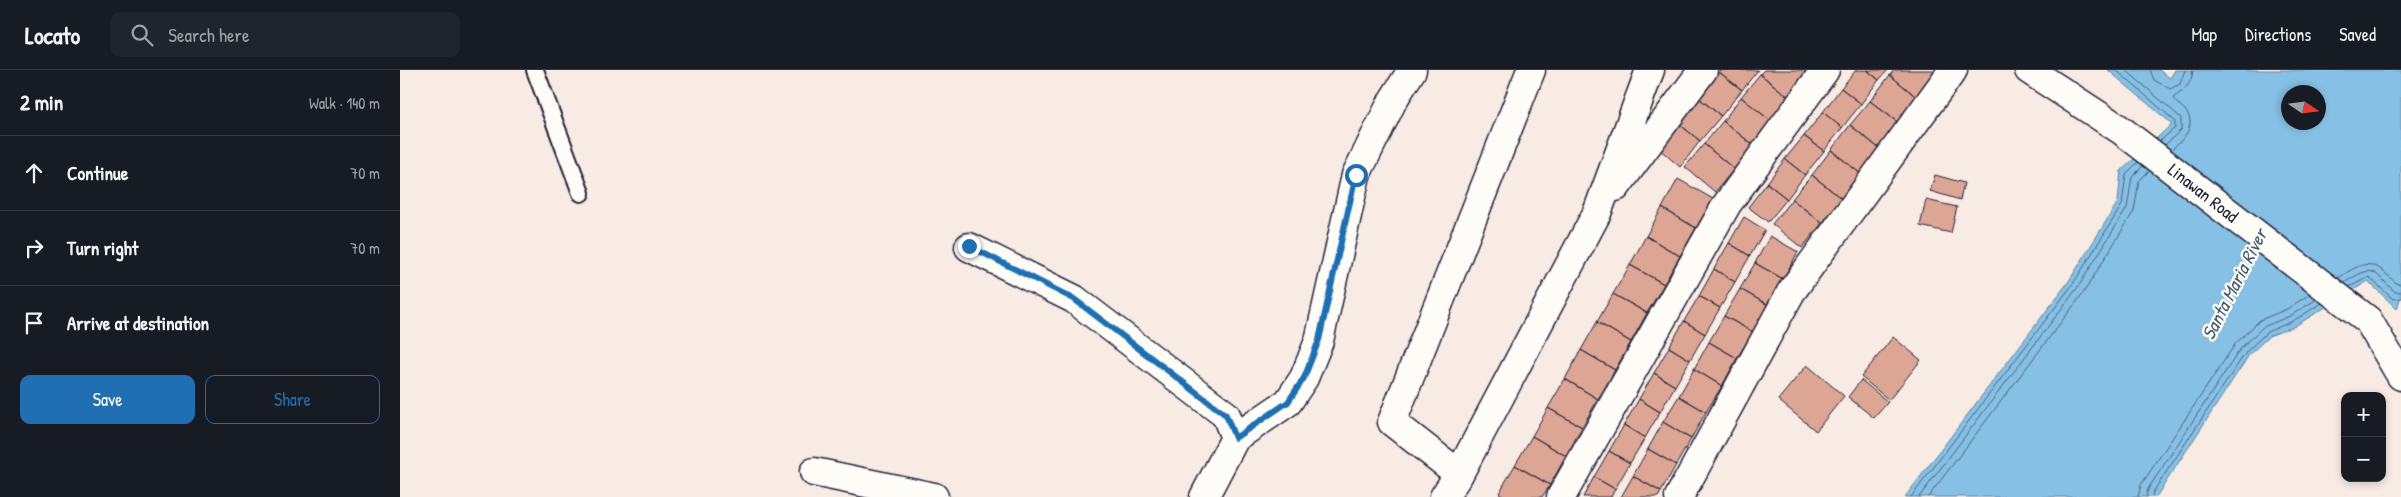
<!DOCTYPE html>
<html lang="en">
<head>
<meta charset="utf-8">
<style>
	body { margin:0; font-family:"Patrick Hand",sans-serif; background:#20242c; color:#f1f3f6 }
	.controls { position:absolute; right:15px; bottom:15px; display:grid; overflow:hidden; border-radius:10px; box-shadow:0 2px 8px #0003 }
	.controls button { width:45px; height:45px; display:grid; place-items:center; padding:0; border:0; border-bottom:1px solid #363941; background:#171b24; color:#f1f3f6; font:25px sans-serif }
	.compass { position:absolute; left:1881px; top:15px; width:45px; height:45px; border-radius:50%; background:#171b24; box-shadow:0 2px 8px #0003; rotate:103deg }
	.stop { position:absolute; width:15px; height:15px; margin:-11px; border:4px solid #1f6fb2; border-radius:50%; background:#fff }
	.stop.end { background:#1f6fb2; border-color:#fff; box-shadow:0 1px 5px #0008 }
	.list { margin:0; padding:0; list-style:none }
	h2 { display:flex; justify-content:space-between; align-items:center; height:65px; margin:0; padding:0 20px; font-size:21px }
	h2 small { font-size:16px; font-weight:400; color:#9ea1a6 }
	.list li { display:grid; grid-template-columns:32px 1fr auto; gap:15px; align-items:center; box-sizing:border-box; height:75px; padding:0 20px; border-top:1px solid #363941 }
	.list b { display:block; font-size:19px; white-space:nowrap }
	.list em { font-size:16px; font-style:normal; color:#9ea1a6 }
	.actions { display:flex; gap:10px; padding:15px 20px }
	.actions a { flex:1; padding:11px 0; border:1px solid #1f6fb2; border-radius:10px; text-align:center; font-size:18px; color:#1f6fb2 }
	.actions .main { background:#1f6fb2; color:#fff }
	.icon { flex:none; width:28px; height:28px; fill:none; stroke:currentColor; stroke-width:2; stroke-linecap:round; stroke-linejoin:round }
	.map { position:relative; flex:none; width:2001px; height:427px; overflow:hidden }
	header { display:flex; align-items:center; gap:30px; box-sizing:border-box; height:70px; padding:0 25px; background:#171b24; border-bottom:1px solid #363941 }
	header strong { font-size:24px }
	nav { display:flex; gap:28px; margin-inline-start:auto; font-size:18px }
	.search { width:350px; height:45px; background:#20242c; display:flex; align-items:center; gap:12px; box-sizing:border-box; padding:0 18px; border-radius:10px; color:#9ea1a6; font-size:19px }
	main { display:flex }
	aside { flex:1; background:#171b24 }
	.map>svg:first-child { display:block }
	.water { fill:#86c1e5; stroke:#5e81a1; fill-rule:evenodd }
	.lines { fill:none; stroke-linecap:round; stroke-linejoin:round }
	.shore { stroke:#4a627f; stroke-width:1 }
	.building { fill:#dda694; stroke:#22223b }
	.lane-casing { stroke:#22223b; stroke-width:20 }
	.street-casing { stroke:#22223b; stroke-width:31 }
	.secondary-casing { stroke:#22223b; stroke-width:31 }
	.lane { stroke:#fdfcf7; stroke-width:16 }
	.street { stroke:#fdfcf7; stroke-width:28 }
	.secondary { stroke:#fdfcf7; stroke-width:28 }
	.route { stroke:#1f6fb2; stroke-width:6 }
	.labels { text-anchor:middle; stroke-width:5; stroke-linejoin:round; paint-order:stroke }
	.street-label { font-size:18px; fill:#22223b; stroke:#fdfcf7 }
	.water-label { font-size:19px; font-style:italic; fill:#455a76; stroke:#fdfcf7 }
</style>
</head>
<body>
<header>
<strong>Locato</strong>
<div class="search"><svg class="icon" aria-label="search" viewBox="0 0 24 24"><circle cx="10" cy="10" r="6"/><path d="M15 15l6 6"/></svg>Search here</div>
<nav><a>Map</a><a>Directions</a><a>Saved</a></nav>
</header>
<main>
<aside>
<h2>2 min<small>Walk · 140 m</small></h2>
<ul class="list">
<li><svg class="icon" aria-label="ahead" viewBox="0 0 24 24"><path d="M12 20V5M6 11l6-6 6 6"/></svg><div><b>Continue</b></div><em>70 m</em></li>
<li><svg class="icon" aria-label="right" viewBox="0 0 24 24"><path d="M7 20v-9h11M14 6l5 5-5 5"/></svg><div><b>Turn right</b></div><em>70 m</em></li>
<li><svg class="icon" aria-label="arrive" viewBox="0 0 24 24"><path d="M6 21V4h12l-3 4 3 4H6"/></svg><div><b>Arrive at destination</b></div></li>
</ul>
<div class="actions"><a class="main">Save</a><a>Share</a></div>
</aside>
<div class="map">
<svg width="2001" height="427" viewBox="0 0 2001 427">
	<rect width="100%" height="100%" fill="#f7ebe3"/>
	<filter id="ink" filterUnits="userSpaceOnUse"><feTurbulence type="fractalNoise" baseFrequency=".02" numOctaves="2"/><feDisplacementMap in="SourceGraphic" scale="10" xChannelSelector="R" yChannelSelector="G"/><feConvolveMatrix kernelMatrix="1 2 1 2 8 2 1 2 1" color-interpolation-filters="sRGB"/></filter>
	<g filter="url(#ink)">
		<!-- water -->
		<path class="water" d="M1708,0h51l11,8 5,-8h226v225l-4,14 -29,-28 -73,45 -26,10 -20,19 -93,142h-251l164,-216 49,-79 3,-31 51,-47zM1888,22h30v30h-30z"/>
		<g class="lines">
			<!-- shore -->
			<path class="shore" d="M1716,0l59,51v7l-15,13
				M1726,0l55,48v12l-16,15
				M1750,0l4,10 16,9 10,-5 5,-14
				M1771,80c12,-11 28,-25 13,-41 -4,-4 -9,-6 -11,-11 10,-7 19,-13 20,-28
				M1938,208c30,-19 33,-19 59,6h4
				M1944,213c30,-19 27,-14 51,9h6
				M1949,217l20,-10 24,22 8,-1
				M1511,427l162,-213 49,-79 4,-31 12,-12
				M1519,427l159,-210 49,-79 5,-31 11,-11
				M1528,427l156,-205 50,-81 5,-30 10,-10
				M1738,427l3,-12 95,-142 24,-23 27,-11 23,-15
				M1746,427l2,-8 93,-141 22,-21 27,-11 27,-17
				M1752,427l1,-5 93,-140 21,-20 26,-11 29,-18"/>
		</g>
		<!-- building -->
		<path class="building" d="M1321,0h37l-16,20 -23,-18z
			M1364,0h39l6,5 -19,23 -30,-24z
			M1456,0h11l12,10 -18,24 -20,-16z
			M1467,0h21l-9,10z
			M1494,0h39l6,5 -19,25 -30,-25z
			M1319,2l23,18 -21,26 -22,-18z
			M1360,4l30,24 -18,24 -31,-25z
			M1490,5l30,25 -20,24 -30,-23z
			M1441,18l20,16 -19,24 -19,-16z
			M1341,27l31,25 -19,23 -30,-24z
			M1299,28l22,18 -21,25 -22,-18z
			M1470,31l30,23 -20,25 -30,-24z
			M1423,42l19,16 -18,23 -20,-15z
			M1323,51l30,24 -19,24 -30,-25z
			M1278,53l22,18 -20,26 -22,-19z
			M1450,55l30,24 -19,25 -30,-24z
			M1404,66l20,15 -19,24 -20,-16z
			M1304,74l30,25 -19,23 -30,-25z
			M1431,80l30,24 -19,25 -30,-24z
			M1385,89l20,16 -18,24 -20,-16z
			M1412,105l30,24 -20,24 -30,-24z
			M1535,105l29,8 -4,17 -30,-9z
			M1278,109l35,20 -17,29 -34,-20z
			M1367,113l20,16 -19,23 -20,-15z
			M1392,129l30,24 -20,25 -30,-24z
			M1526,130l31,7 -6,26 -31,-7z
			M1262,138l34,20 -16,28 -34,-20z
			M1344,147l21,13 -15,26 -21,-13z
			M1246,166l34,20 -16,28 -34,-19z
			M1370,166l28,16 -15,27 -28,-16z
			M1329,173l21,13 -15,26 -21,-13z
			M1355,193l28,16 -15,26 -28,-16z
			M1230,195l34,19 -17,29 -34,-19z
			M1314,199l21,13 -15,26 -21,-12z
			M1340,219l28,16 -15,27 -29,-16z
			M1213,224l34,19 -16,29 -34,-20z
			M1299,226l21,12 -15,26 -21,-13z
			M1324,246l29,16 -16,26 -28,-16z
			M1284,251l21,13 -15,26 -21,-13z
			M1197,252l34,20 -16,28 -34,-20z
			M1493,267l28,23 -32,40 -28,-23z
			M1309,272l28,16 -15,28 -28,-17z
			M1269,277l21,13 -15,26 -21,-13z
			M1181,280l34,20 -17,29 -33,-20z
			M1407,295l37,31 -28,35 -38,-31z
			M1294,299l28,17 -16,26 -27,-16z
			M1254,303l21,13 -15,26 -21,-13z
			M1165,309l33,20 -16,28 -34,-19z
			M1461,310l27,22 -14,16 -26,-21z
			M1279,326l27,16 -15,27 -28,-17z
			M1239,329l21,13 -15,26 -21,-13z
			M1148,338l34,19 -16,29 -34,-20z
			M1263,352l28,17 -15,26 -28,-16z
			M1224,355l21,13 -15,25 -21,-12z
			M1132,366l34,20 -16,29 -35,-20z
			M1248,379l28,16 -15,27 -28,-16z
			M1209,381l21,12 -15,26 -21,-12z
			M1115,395l35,20 -8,12h-36l-7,-4z
			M1233,406l28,16 -3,5h-37z
			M1194,407l21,12 -4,8h-28z"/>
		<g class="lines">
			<!-- lane casing -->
			<g class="lane-casing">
				<path id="lane" d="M135,0l46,123"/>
			</g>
			<!-- street casing -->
			<g class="street-casing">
				<path id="street" d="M1216,117l87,-117
					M569,177l105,52 152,116 9,23 -31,59
					M835,368l53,-36 16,-24 15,-37 37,-166 37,-75 19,-30
					M414,402l120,25
					M1059,404l-67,-52 139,-352
					M1044,427l15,-23 138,-261 53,-143
					M1161,427l166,-293 98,-134
					M1279,427l112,-205 162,-222"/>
			</g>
			<!-- secondary casing -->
			<g class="secondary-casing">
				<path id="secondary" d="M1629,0l92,60 247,190 33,56"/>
			</g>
			<!-- lane -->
			<use href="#lane" class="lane"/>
			<!-- street -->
			<use href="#street" class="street"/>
			<!-- secondary -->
			<use href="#secondary" class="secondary"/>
		</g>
	</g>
	<g class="lines" filter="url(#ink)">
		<!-- route -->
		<path class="route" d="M569,176l105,53 152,116 9,23 53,-36 16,-24 15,-38 37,-165"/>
	</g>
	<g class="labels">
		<!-- street labels -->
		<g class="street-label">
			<text transform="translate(1803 123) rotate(38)" y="6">Linawan Road</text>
		</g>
		<!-- water labels -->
		<g class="water-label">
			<text transform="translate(1834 214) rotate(-63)" y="7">Santa Maria River</text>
		</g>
	</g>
</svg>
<div class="controls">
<button>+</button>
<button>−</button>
</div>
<svg class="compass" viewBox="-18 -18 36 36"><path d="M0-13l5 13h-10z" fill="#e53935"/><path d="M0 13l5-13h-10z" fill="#9ea1a6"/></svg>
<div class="stop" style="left:956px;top:105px"></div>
<div class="stop end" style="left:569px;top:176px"></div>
</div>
</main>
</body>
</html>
